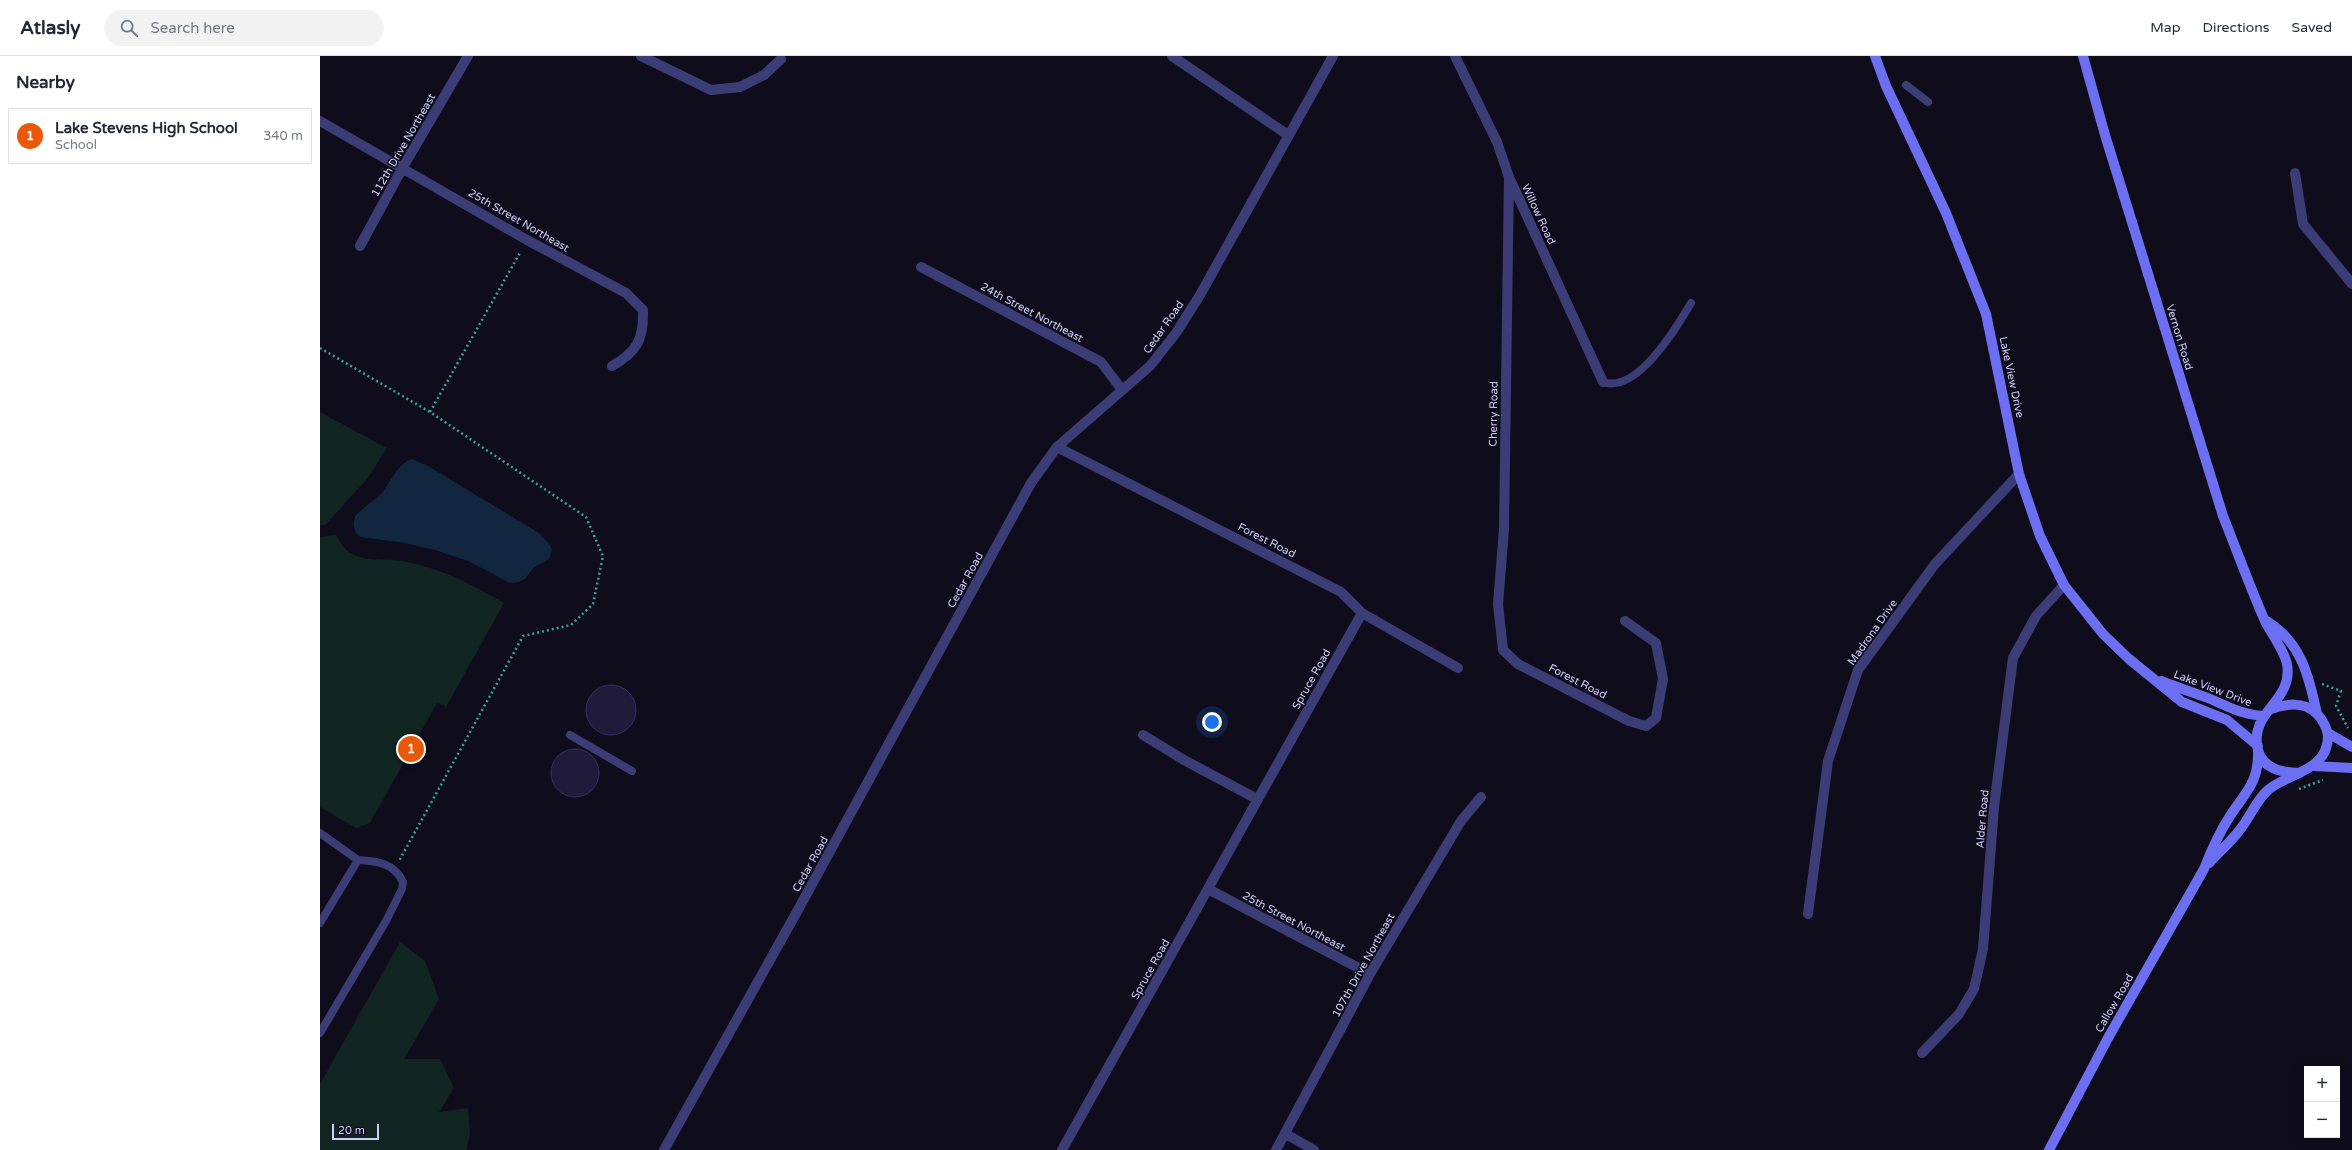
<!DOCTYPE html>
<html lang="en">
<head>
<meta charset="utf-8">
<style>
	body { margin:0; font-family:"Varela Round",sans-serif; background:#f2f2f3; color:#1f2937 }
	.controls { position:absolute; right:12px; bottom:12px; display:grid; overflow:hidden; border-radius:0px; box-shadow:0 4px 16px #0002 }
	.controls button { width:36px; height:36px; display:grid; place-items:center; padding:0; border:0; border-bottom:1px solid #e0e1e3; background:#fff; color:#1f2937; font:20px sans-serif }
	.scale { position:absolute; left:12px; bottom:10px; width:47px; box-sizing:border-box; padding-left:4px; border:2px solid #cfccfa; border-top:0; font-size:11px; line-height:14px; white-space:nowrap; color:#cfccfa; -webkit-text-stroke:3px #0f0d1b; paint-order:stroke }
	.you { position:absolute; left:892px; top:666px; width:14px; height:14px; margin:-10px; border:3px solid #fff; border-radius:50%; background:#1a73e8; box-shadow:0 0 0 6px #1a73e833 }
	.badge { display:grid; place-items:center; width:26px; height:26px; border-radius:50%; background:#ea580c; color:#fff; font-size:13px; font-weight:700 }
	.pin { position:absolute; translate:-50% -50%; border:2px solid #fff; box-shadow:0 1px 4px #0006 }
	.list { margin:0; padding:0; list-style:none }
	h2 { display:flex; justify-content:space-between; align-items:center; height:52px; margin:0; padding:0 16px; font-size:17px }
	h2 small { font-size:13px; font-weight:400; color:#747a83 }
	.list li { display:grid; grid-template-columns:26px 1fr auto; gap:12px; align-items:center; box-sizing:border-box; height:56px; margin:0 8px 8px; padding:0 8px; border:1px solid #e0e1e3; border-radius:0px }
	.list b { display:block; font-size:15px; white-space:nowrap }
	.list p { margin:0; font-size:13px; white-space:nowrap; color:#747a83 }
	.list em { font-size:13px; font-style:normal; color:#747a83 }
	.icon { flex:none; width:22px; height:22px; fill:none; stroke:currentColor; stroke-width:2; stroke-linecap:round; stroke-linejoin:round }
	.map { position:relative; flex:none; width:2032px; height:1094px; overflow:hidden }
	header { display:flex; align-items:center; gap:24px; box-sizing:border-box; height:56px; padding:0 20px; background:#fff; border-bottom:1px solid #e0e1e3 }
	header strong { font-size:19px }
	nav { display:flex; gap:22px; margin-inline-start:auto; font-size:14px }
	.search { width:280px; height:36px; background:#f2f2f3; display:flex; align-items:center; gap:10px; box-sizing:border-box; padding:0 14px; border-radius:22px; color:#747a83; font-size:15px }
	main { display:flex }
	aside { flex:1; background:#fff }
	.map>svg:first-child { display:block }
	.green { fill:#112523 }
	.water { fill:#122640 }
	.building { fill:#201b3a; stroke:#372f64 }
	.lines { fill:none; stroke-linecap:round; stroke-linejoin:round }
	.path { stroke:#38a297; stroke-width:2.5; stroke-dasharray:2 3; stroke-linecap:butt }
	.lane { stroke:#3c3d76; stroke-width:8 }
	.street { stroke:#3c3d76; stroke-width:10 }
	.secondary { stroke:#6c6ff1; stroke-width:10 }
	.labels { text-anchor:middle; stroke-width:3; stroke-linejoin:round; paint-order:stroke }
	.street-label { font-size:11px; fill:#cfccfa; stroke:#0f0d1b }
</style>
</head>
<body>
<header>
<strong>Atlasly</strong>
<div class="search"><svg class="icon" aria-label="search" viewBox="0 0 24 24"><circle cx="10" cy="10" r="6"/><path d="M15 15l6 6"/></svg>Search here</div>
<nav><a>Map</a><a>Directions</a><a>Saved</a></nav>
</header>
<main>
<aside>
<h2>Nearby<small></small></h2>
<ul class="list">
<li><span class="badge">1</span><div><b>Lake Stevens High School</b><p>School</p></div><em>340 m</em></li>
</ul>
</aside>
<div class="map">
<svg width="2032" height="1094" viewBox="0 0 2032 1094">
	<rect width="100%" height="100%" fill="#0f0d1b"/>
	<!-- green -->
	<path class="green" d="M0,356l67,36 -20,31 -41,45 -6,2z
		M16,479c4,8 9,16 18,20 14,7 33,3 48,6 38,7 70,23 102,42l-58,104 -9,-4 -67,120 -14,5 -36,-21v-270z
		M80,886l25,19 14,38 -35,60h36l14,29 -15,24 29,-4 2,26 -4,16h-146v-66z"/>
	<!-- water -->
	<path class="water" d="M92,403l16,7 111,67 11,12 2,5 -3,9 -16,9 -8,11 -6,3 -9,1 -42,-22 -33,-11 -30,-7 -45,-6c-6,-6 -8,-12 -5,-20 3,-6 20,-17 26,-23 10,-12 16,-30 31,-35z"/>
	<!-- building -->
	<path class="building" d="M266 654a25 25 0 1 1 50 0a25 25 0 1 1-50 0Z
		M231 717a24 24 0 1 1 48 0a24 24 0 1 1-48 0Z"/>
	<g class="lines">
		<!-- path -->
		<path class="path" d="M0,292l110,64 156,105 17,39 -10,48 -22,21 -48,11 -124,225
			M110,356l91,-161
			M2002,628l19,7 -5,15 12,22
			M1979,733l24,-9"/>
		<!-- lane -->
		<path class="lane" d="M1586,29l22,17
			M1283,326c34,12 74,-55 88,-79
			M250,679l62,36
			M0,777l38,27 -38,63
			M0,977l66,-112 16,-32 1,-7c-9,-19 -26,-21 -45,-22"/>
		<!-- street -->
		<path class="street" d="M321,0l70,34 29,-3 24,-12 17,-16
			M852,0l116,79
			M1135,0l42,86 12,35 94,205
			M0,65l207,119 99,53 17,17c1,29 -6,42 -31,56
			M1975,117l8,51 49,60
			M1189,121l-5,352 -6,75 5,46 15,14 111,57 17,5 10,-8 7,-39 -7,-36 -31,-22
			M40,190l43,-79 65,-111
			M601,211l180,95 21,28
			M737,391l284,145 21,21 96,55
			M823,679l41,25 73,39
			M888,833l162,85
			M1488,858l20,-153 30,-91 77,-106 84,-90
			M1602,997l37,-39 15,-25 9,-40 11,-142 19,-149 23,-42 28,-31
			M966,1078l28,16
			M344,1094l135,-242 232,-425 26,-36 93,-81 26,-33 24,-38 133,-239
			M742,1094l300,-537
			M956,1094l94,-176 91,-153 20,-24"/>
		<!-- secondary -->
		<path class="secondary" d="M1555,0l11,30 60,127 40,101 33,160 21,62 24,49 39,49 26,25 53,43 45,18 31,26
			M1763,0l22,79 118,381c14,35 27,71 42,105 6,12 20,31 22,43 7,38 -39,47 -29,86 5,19 25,23 42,23
			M1945,564c36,21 44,56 52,94
			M1841,625c15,6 31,11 47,17 19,8 34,17 55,18
			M2008,677l24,14
			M1994,710l38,2
			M1889,807c11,-12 23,-22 33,-36 9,-12 14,-26 26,-37 21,-18 59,-18 60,-53 0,-7 -6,-19 -12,-24 -13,-12 -30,-9 -45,-4
			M1729,1094l59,-112 96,-169c7,-18 15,-36 26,-53 15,-23 29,-34 28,-64"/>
	</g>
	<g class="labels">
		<!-- street labels -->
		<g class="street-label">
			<text transform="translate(83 89) rotate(-60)" y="4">112th Drive Northeast</text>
			<text transform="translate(1219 158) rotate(65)" y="4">Willow Road</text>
			<text transform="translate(199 164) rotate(30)" y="4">25th Street Northeast</text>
			<text transform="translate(712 256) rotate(28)" y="4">24th Street Northeast</text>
			<text transform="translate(843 271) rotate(-55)" y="4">Cedar Road</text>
			<text transform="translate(1860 281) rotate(73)" y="4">Vernon Road</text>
			<text transform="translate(1692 321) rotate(78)" y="4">Lake View Drive</text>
			<text transform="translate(1173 358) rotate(-89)" y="4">Cherry Road</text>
			<text transform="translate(947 484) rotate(27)" y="4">Forest Road</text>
			<text transform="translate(645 524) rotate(-61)" y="4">Cedar Road</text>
			<text transform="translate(1552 576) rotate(-55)" y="4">Madrona Drive</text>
			<text transform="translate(991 623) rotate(-61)" y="4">Spruce Road</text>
			<text transform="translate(1258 625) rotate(27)" y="4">Forest Road</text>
			<text transform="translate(1893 632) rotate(21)" y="4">Lake View Drive</text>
			<text transform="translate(1662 763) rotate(-85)" y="4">Alder Road</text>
			<text transform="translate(490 808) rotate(-61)" y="4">Cedar Road</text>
			<text transform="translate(974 865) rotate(28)" y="4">25th Street Northeast</text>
			<text transform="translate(1043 909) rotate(-61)" y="4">107th Drive Northeast</text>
			<text transform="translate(830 913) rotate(-61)" y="4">Spruce Road</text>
			<text transform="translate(1794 947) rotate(-60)" y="4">Callow Road</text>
		</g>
	</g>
</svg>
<div class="controls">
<button>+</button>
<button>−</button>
</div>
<div class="scale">20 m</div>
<div class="you"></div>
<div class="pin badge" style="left:91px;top:693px">1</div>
</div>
</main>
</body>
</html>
